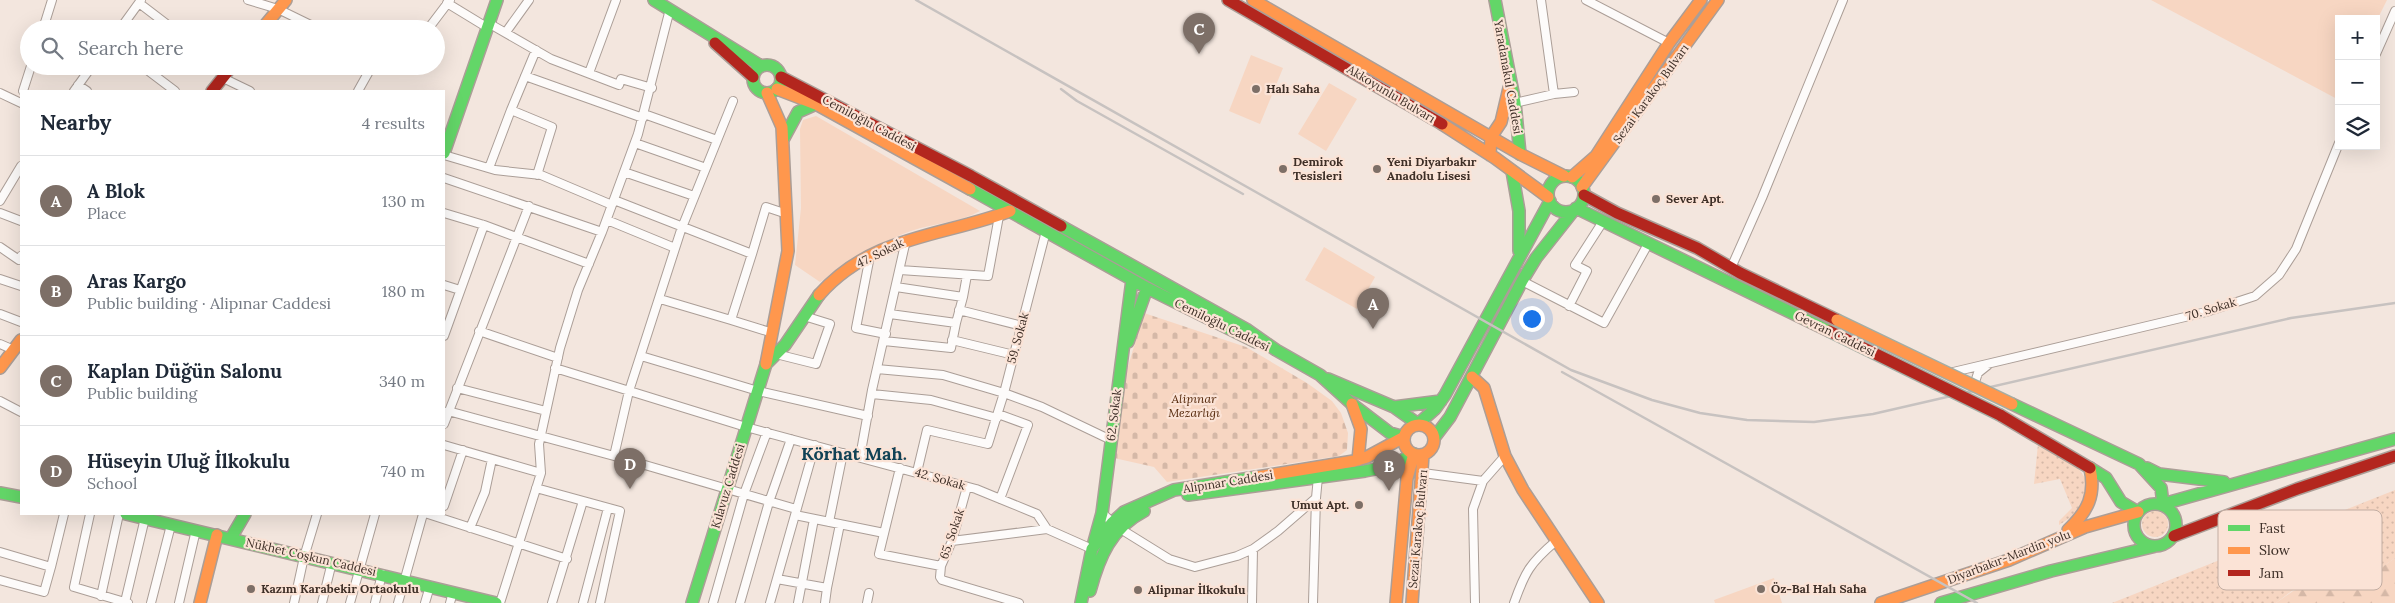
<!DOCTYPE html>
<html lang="en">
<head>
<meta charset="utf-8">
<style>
	body { margin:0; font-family:Lora,serif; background:#f6f6f7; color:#1f2937 }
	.controls { position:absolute; right:15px; top:15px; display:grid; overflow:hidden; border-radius:0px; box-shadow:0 5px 20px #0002 }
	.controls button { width:45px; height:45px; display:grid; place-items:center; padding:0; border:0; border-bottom:1px solid #e0e1e3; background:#fff; color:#1f2937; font:25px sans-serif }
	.you { position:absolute; left:1531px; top:318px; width:18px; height:18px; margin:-12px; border:4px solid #fff; border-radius:50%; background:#1a73e8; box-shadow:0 0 0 8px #1a73e833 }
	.badge { display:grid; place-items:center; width:32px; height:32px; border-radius:50%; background:#7d6f67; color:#fff; font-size:16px; font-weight:700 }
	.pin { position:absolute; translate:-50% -41px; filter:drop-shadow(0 1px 2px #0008) }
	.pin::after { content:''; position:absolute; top:26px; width:18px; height:15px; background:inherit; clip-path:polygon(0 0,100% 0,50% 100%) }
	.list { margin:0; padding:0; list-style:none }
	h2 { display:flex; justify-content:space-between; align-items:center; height:65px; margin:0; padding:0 20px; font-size:21px }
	h2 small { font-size:16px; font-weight:400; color:#747a83 }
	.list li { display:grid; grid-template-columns:32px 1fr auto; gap:15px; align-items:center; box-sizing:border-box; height:90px; padding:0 20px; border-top:1px solid #e0e1e3 }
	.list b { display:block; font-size:19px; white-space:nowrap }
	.list p { margin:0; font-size:16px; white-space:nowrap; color:#747a83 }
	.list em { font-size:16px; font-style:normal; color:#747a83 }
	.icon { flex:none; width:28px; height:28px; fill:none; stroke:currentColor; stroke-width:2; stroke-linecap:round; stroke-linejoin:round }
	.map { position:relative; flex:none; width:2395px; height:603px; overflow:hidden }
	.search { position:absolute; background:#fff; box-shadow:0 5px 20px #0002; left:20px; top:20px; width:425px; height:55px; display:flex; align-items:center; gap:12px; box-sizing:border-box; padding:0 18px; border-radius:28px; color:#747a83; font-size:19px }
	.panel { position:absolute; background:#fff; box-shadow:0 5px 20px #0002; left:20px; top:90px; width:425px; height:425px; border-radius:0px }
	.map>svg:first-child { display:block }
	.grass { fill:url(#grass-dots) }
	.forest { fill:url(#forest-firs) }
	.cemetery { fill:url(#cemetery-stones) }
	.park { fill:#f7d6c2 }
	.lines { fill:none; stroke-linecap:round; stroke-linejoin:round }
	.street-casing { stroke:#ab9e97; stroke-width:10 }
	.fast-casing { stroke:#ab9e97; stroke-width:14 }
	.slow-casing { stroke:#ab9e97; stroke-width:14 }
	.jam-casing { stroke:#ab9e97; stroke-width:14 }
	.street { stroke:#fdfbfa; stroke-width:8 }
	.fast { stroke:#63d668; stroke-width:11 }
	.slow { stroke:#ff974d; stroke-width:11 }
	.jam { stroke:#b3261e; stroke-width:11 }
	.rail { stroke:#c7c2c0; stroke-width:2.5 }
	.slow-bridge-casing { stroke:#a4ada4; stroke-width:14; stroke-linecap:butt }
	.jam-bridge-casing { stroke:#a4ada4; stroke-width:14; stroke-linecap:butt }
	.slow-bridge { stroke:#ff974d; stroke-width:11 }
	.jam-bridge { stroke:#b3261e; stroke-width:11 }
	.poi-dot { fill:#7d6f67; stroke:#fbe3d6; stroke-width:2 }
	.labels { text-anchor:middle; stroke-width:4.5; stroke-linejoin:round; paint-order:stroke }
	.street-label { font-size:12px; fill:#3e2f27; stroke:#fbe3d6 }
	.poi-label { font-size:12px; font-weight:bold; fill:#3e2f27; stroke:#fbe3d6; text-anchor:start }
	.park-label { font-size:12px; font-style:italic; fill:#55280a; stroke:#fbe3d6 }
	.district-label { font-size:18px; font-weight:bold; fill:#124255; stroke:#fbe3d6 }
	.key { fill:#fbe3d6; stroke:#c2ada2; stroke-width:1 }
	.key-label { font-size:14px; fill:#3e2f27 }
</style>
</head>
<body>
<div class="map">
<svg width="2395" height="603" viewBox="0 0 2395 603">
	<defs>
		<pattern id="grass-dots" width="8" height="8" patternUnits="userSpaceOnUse" patternTransform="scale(1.25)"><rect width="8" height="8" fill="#f7d6c2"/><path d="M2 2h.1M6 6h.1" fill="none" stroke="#d5b8a7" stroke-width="1.8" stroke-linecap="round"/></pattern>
		<pattern id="forest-firs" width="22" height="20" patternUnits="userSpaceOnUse" patternTransform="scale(1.25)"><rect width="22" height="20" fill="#f7d6c2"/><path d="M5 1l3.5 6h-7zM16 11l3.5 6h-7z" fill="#d5b8a7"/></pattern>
		<pattern id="cemetery-stones" width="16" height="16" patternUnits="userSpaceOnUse" patternTransform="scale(1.25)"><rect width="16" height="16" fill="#f7d6c2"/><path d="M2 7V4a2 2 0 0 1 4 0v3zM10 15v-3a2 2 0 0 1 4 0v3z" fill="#d5b8a7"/></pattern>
	</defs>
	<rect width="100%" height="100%" fill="#f3e6de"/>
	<!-- grass -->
	<path class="grass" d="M2038,444l40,24 10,14 -3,17 -9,15 -17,11v-4l13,-13 -12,-29 -26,5z
		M2395,490v68l-27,19 -24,1 -51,12 -17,13h-164z
		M2142 524a13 13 0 1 1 26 0a13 13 0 1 1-26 0Z"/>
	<!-- forest -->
	<path class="forest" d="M2395,558v45h-119l17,-12 29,-9 46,-5z"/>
	<!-- cemetery -->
	<path class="cemetery" d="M1144,313l102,34 61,36 25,18 9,12 7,20 -1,17 -8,6 -172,26 -13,-15 -40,-9 12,-85z"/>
	<!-- park -->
	<path class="park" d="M2151,0h236l-11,22v-3h-37v81z
		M1251,55l32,13 -23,56 -31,-13z
		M1329,83l28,16 -31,52 -28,-17z
		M816,116l164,95c-21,12 -46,12 -69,20 -34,12 -62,32 -91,51l-25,-17 6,-57 -1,-79 3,-9z
		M1324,247l51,30 -18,32 -52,-29z
		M1774,578l8,25h-67l-1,-3z"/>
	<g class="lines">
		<!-- street casing -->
		<g class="street-casing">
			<path id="street" d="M248,0l30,9 41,20
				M1541,0l13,94
				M1586,0l83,43
				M139,3l34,26
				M447,3l41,25
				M490,24l61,35 68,26 2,-6 31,9
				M43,29l9,-29
				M120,29l21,-29
				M428,29l22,-29
				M506,32l23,-32
				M536,50l-25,60 41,17 -15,48
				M2376,54l19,-43
				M142,66l33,25
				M589,73l27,-73
				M525,76l118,42
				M223,78l27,13
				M78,85l9,6
				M23,91l8,-25
				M74,91l18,-25
				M358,91l14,-25
				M0,93l21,10
				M1515,103l39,-9 20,-2
				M644,114l73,26
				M635,143l71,25
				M444,155l51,15 46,5 71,30
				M489,168l22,-58
				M624,172l70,24
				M444,178l158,54 36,-98 32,-125
				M614,200l138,54 14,-47 21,7
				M0,201l21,-35
				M0,213l21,8
				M444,213l40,12 -40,111
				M607,220l68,28
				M484,225l105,39
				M0,247l19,13 2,-4
				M752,254l-21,66 42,13
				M870,256l-14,72 30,6
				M1731,268l31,-70 81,-198
				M900,270l88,6 11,-60
				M0,279l21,7
				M1522,281l82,42 44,-79
				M444,285l16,5
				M896,287l67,10 4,-22
				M660,299l71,21
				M1569,306l18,-35 -12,-6 27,-42
				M959,310l63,16
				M0,314l21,8
				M890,314l66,9 7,-26
				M479,331l79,27
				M952,340l62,15
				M884,341l67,7 5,-25
				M0,344l14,6
				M776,354l40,10 14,-40 -26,-8
				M641,356l117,35 110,25
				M555,368l191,59 230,62 61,25 10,15 45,20
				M877,369l66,6 61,18 38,14 69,33
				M1949,373l257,-61 49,-16 24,-21 17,-26 43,-106
				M1974,385l4,-12 10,-8
				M457,388l89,23
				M872,394l59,6 66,18
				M0,401l21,11
				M448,411l166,45 15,-65 52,-161 52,-129
				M998,414l30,11 -28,74
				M444,424l85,-218
				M444,445l97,28
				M815,445l-20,70 89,18
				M614,456l182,53
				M860,457l12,-67 34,-150
				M900,468l-21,86 62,12
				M917,472l10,-42 61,14 16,-51 42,-162
				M1423,473l60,8
				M967,487l-15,54 -11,25 -1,11 2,3 77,23
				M536,488l84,23 -20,92
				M444,506l19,-56
				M1102,513l17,15 50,31 26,8 42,-11 16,-7 25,-18 38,-33 2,-21
				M90,514l-16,73 54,16
				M428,514l139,45
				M829,522l14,-69
				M470,528l15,-36 7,-33
				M952,541l95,-12
				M0,552l51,15 -7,25 -44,-12
				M51,567l13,-53
				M777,579l50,9 -2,15
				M827,588l13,-64
				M101,596l18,-82
				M125,602l20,-84
				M151,603l20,-78
				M179,603l17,-73
				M294,603l10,-46 13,-43
				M322,603l10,-41
				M350,603l25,-89
				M375,603l7,-29
				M398,603l25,-89
				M425,603l5,-17
				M450,603l3,-11
				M500,603l41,-130 -2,-29 21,-96 18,-58 24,-58
				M552,603l31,-102
				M583,603l25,-95
				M713,603l31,-109 23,-62
				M740,603l29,-101 22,-63
				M770,603l25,-88
				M798,603l16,-84
				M867,603l2,-10
				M1252,603l1,-54
				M1313,603l3,-105
				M1475,603l-2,-94 10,-28 22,-25
				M1514,603c11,-31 16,-40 42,-62"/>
		</g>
		<!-- fast casing -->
		<g class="fast-casing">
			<path id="fast" d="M654,0l107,66
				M1495,0l20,103 5,51
				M753 79a14 14 0 1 1 28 0a14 14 0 1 1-28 0Z
				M784,138l14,-26 18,-8
				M444,153l53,-153
				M1512,171l7,40v40
				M1548 194a18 18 0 1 1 36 0a18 18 0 1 1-36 0Z
				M970,189l177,99 109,54
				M1576,208l253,123
				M1061,226l185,103 30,21 44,25 32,29 38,29 14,4
				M1128,342l19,-54
				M1328,379l66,28 24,17 17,-15 10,-14 105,-194
				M2012,404l127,60
				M1394,407l47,-6
				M1434,438l16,-21 72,-136 14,-23 38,-48
				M2139,464l22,24 2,16 232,-65
				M2090,468l16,10 15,24 17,10
				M2147,468l12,6 65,8
				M0,493l21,4
				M1188,495l177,-24 26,-5 23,-12
				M2134 525a21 21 0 1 1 42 0a21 21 0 1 1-42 0Z
				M126,514l370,89
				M231,538l14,-24
				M1094,542l8,-29 30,-233
				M1090,591c9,-34 21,-63 54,-80
				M692,603l74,-239 19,-19 34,-50
				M1081,603l11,-54 20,-26 12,-11 50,-22 83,-13
				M1941,603l110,-32 105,-25"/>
		</g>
		<!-- slow casing -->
		<g class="slow-casing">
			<path id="slow" d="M1253,0l267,154 44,22
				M262,29l24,-29
				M777,89l39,15 154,85
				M1442,124l53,34 53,39
				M1490,155l1,-18 10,-15 8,-34
				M1572,177l24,-21 73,-113 32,-43
				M1582,187l136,-187
				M819,295c53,-60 123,-58 191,-84
				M766,364l22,-113 -6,-124 -15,-34
				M0,368l21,-28
				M1472,377l12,11 21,68 18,34 75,113
				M1352,404l9,25 -3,31
				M1404 440a15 15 0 1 1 30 0a15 15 0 1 1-30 0Z
				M1257,477l97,-16 13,-4 37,-20
				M2068,530c20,-19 28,-35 22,-62
				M200,603l17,-68
				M1396,603l11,-125 7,-24
				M1412,603l11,-148
				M1881,603l128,-43 76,-33 53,-15"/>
		</g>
		<!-- jam casing -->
		<g class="jam-casing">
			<path id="jam" d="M1228,0l214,124
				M715,43l38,34
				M781,77l190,99 90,50
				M212,91l20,-25
				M1584,195l33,18 80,35 43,25 97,47
				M2000,415l90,53
				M2174,536l123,-47 98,-33"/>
		</g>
		<!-- street -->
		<use href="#street" class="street"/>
		<!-- fast -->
		<use href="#fast" class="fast"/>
		<!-- slow -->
		<use href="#slow" class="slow"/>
		<!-- jam -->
		<use href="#jam" class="jam"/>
		<!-- rail -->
		<path class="rail" d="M916,0l655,370 81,30 48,13 47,7 67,2 59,-8 418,-96 104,-15
			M1061,89l16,12 166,93
			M1562,372l415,231"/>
		<!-- slow-bridge casing -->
		<g class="slow-bridge-casing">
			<path id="slow-bridge" d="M1837,320l175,84"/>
		</g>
		<!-- jam-bridge casing -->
		<g class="jam-bridge-casing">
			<path id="jam-bridge" d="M1829,331l171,84"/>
		</g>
		<!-- slow-bridge -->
		<use href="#slow-bridge" class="slow-bridge"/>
		<!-- jam-bridge -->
		<use href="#jam-bridge" class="jam-bridge"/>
	</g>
	<!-- markers -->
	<g class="poi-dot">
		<circle cx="1256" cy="89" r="5"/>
		<circle cx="1283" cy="169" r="5"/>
		<circle cx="1377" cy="169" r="5"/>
		<circle cx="1656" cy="199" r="5"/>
		<circle cx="1359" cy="505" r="5"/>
		<circle cx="251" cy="589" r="5"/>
		<circle cx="1761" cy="589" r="5"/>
		<circle cx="1138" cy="590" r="5"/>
	</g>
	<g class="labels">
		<!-- street labels -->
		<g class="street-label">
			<text transform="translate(1508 77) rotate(80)" y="4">Yaradanakul Caddesi</text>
			<text transform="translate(1391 94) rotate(31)" y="4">Akkoyunlu Bulvarı</text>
			<text transform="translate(1651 94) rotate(-54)" y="4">Sezai Karakoç Bulvarı</text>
			<text transform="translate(869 123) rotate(28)" y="4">Cemiloğlu Caddesi</text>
			<text transform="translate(880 253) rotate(-26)" y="4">47. Sokak</text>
			<text transform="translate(2211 309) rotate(-17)" y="4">70. Sokak</text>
			<text transform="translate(1222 325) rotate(26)" y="4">Cemiloğlu Caddesi</text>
			<text transform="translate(1835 334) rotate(26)" y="4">Gevran Caddesi</text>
			<text transform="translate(1018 338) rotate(-75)" y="4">59. Sokak</text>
			<text transform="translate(1114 415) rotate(-83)" y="4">62. Sokak</text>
			<text transform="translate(940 479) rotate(16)" y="4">42. Sokak</text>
			<text transform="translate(1228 482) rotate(-9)" y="4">Alipınar Caddesi</text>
			<text transform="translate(728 486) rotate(-73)" y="4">Kılavuz Caddesi</text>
			<text transform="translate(1418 529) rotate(-85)" y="4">Sezai Karakoç Bulvarı</text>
			<text transform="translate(952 534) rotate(-71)" y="4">65. Sokak</text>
			<text transform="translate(311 557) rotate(13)" y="4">Nükhet Coşkun Caddesi</text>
			<text transform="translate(2009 557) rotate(-21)" y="4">Diyarbakır-Mardin yolu</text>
		</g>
		<!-- poi labels -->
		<g class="poi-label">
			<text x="1266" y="93">Halı Saha</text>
			<text x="1293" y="166">Demirok<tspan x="1293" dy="14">Tesisleri</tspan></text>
			<text x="1387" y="166">Yeni Diyarbakır<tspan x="1387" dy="14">Anadolu Lisesi</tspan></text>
			<text x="1666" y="203">Sever Apt.</text>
			<text x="1349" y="509" text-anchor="end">Umut Apt.</text>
			<text x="261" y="593">Kazım Karabekir Ortaokulu</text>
			<text x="1771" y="593">Öz-Bal Halı Saha</text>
			<text x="1148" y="594">Alipınar İlkokulu</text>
		</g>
		<!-- park labels -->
		<g class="park-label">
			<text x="1194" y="403">Alipınar<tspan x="1194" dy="14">Mezarlığı</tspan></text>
		</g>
		<!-- district labels -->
		<g class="district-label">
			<text x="854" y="460">Körhat Mah.</text>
		</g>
	</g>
	<!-- legend -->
	<rect x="2218" y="510" width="164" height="80" rx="8" class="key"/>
	<rect x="2228" y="525" width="22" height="6" fill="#63d668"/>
	<rect x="2228" y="547" width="22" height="7" fill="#ff974d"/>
	<rect x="2228" y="570" width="22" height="6" fill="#b3261e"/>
	<g class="key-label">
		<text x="2259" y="533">Fast</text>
		<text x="2259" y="555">Slow</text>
		<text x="2259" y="578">Jam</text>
	</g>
</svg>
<div class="controls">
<button>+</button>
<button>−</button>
<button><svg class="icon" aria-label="layers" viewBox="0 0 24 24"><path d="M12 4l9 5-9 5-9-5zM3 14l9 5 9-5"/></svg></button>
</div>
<div class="you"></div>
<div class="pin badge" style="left:1373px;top:329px">A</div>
<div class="pin badge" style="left:1389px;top:491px">B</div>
<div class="pin badge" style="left:1199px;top:54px">C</div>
<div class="pin badge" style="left:630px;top:489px">D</div>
<div class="search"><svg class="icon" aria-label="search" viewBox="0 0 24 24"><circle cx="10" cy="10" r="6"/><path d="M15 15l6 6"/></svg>Search here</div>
<section class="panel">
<h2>Nearby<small>4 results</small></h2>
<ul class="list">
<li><span class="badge">A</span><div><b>A Blok</b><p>Place</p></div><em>130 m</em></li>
<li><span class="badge">B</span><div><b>Aras Kargo</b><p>Public building · Alipınar Caddesi</p></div><em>180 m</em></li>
<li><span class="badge">C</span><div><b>Kaplan Düğün Salonu</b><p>Public building</p></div><em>340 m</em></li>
<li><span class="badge">D</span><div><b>Hüseyin Uluğ İlkokulu</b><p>School</p></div><em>740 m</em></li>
</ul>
</section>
</div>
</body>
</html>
